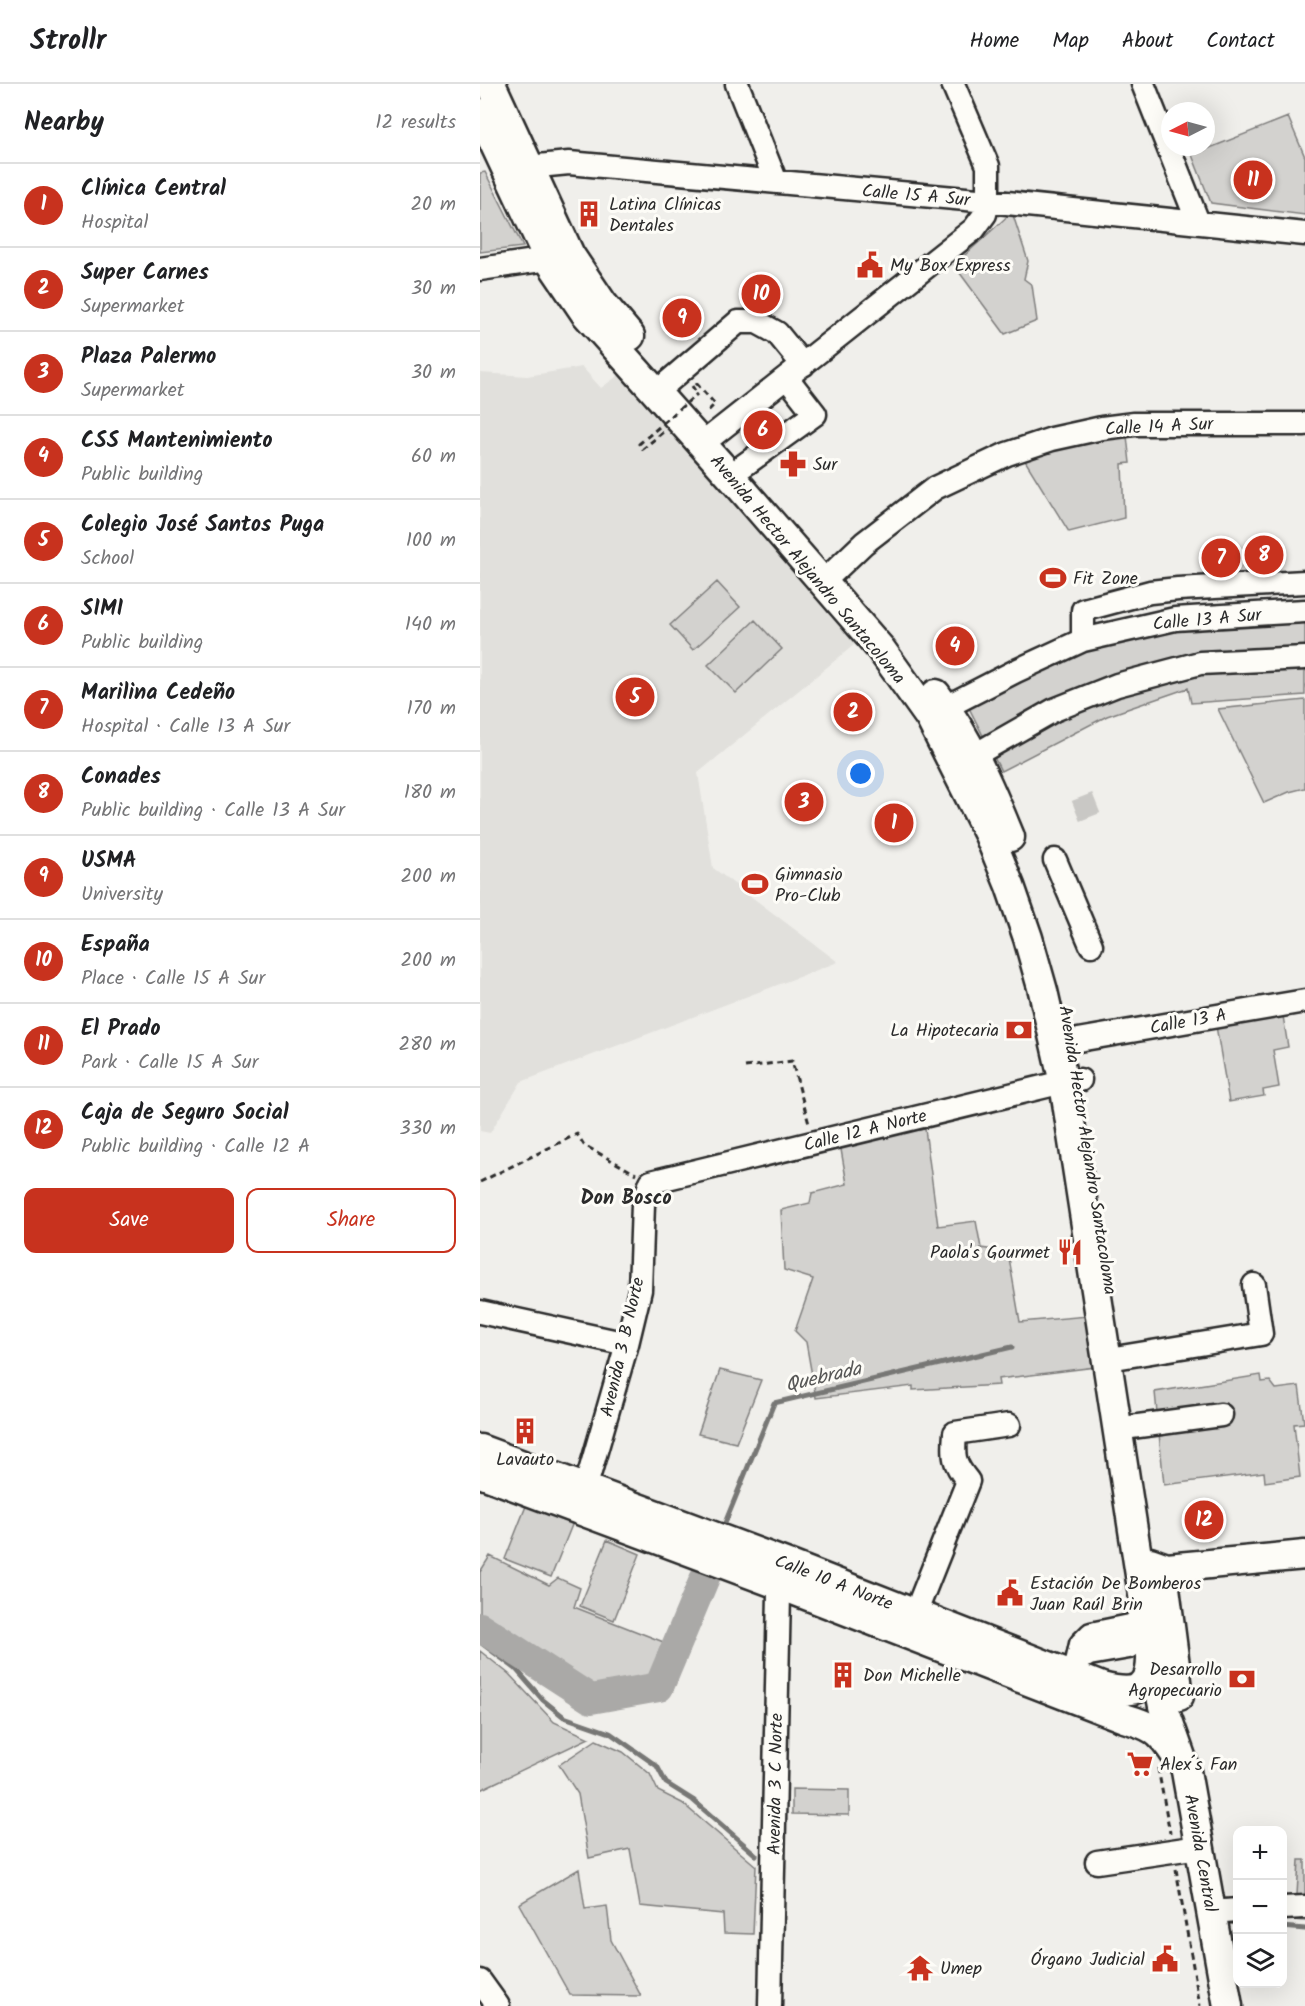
<!DOCTYPE html>
<html lang="en">
<head>
<meta charset="utf-8">
<style>
	body { margin:0; font-family:Kalam,sans-serif; background:#f2f2f2; color:#202124 }
	.controls { position:absolute; right:18px; bottom:18px; display:grid; overflow:hidden; border-radius:12px; box-shadow:0 6px 24px #0002 }
	.controls button { width:54px; height:54px; display:grid; place-items:center; padding:0; border:0; border-bottom:2px solid #e0e0e0; background:#fff; color:#202124; font:30px sans-serif }
	.compass { position:absolute; left:681px; top:18px; width:54px; height:54px; border-radius:50%; background:#fff; box-shadow:0 6px 24px #0002; rotate:264deg }
	.you { position:absolute; left:381px; top:690px; width:21px; height:21px; margin:-15px; border:4px solid #fff; border-radius:50%; background:#1a73e8; box-shadow:0 0 0 9px #1a73e833 }
	.badge { display:grid; place-items:center; width:39px; height:39px; border-radius:50%; background:#c8321e; color:#fff; font-size:20px; font-weight:700 }
	.pin { position:absolute; translate:-50% -50%; border:3px solid #fff; box-shadow:0 2px 6px #0006 }
	.list { margin:0; padding:0; list-style:none }
	h2 { display:flex; justify-content:space-between; align-items:center; height:78px; margin:0; padding:0 24px; font-size:26px }
	h2 small { font-size:20px; font-weight:400; color:#757577 }
	.list li { display:grid; grid-template-columns:39px 1fr auto; gap:18px; align-items:center; box-sizing:border-box; height:84px; padding:0 24px; border-top:2px solid #e0e0e0 }
	.list b { display:block; font-size:22px; white-space:nowrap }
	.list p { margin:0; font-size:20px; white-space:nowrap; color:#757577 }
	.list em { font-size:20px; font-style:normal; color:#757577 }
	.actions { display:flex; gap:12px; padding:18px 24px }
	.actions a { flex:1; padding:14px 0; border:2px solid #c8321e; border-radius:12px; text-align:center; font-size:21px; color:#c8321e }
	.actions .main { background:#c8321e; color:#fff }
	.icon { flex:none; width:33px; height:33px; fill:none; stroke:currentColor; stroke-width:2; stroke-linecap:round; stroke-linejoin:round }
	.map { position:relative; flex:none; width:825px; height:1922px; overflow:hidden }
	header { display:flex; align-items:center; gap:36px; box-sizing:border-box; height:84px; padding:0 30px; background:#fff; border-bottom:2px solid #e0e0e0 }
	header strong { font-size:28px }
	nav { display:flex; gap:33px; margin-inline-start:auto; font-size:21px }
	main { display:flex }
	aside { flex:1; background:#fff }
	.map>svg:first-child { display:block }
	.built { fill:#e1e0dc }
	.green { fill:#d3d2cf; stroke:#7f7e7d; stroke-width:1.5 }
	.lines { fill:none; stroke-linecap:round; stroke-linejoin:round }
	.stream { stroke:#777775; stroke-width:5 }
	.river { stroke:#aaa9a7; stroke-width:30 }
	.minor-tunnel { stroke:#c9c8c5; stroke-width:22; stroke-dasharray:22 11; stroke-linecap:butt }
	.minor-casing { stroke:#2b2b2b; stroke-width:27 }
	.major-casing { stroke:#2b2b2b; stroke-width:33 }
	.path { stroke:#2b2b2b; stroke-width:3; stroke-dasharray:6 4.5; stroke-linecap:butt }
	.minor { stroke:#fdfcf7; stroke-width:22 }
	.major { stroke:#fdfcf7; stroke-width:28 }
	.path-bridge { stroke:#2b2b2b; stroke-width:3; stroke-dasharray:6 4.5; stroke-linecap:butt }
	.labels { text-anchor:middle; stroke-width:6; stroke-linejoin:round; paint-order:stroke }
	.street-label { font-size:18px; fill:#2b2b2b; stroke:#fdfcf7 }
	.poi-label { font-size:18px; fill:#2b2b2b; stroke:#fdfcf7; text-anchor:start }
	.neighbourhood-label { font-size:20px; font-weight:bold; fill:#2b2b2b; stroke:#fdfcf7 }
	.water-label { font-size:20px; font-style:italic; fill:#575756; stroke:#fdfcf7 }
</style>
</head>
<body>
<header>
<strong>Strollr</strong>
<nav><a>Home</a><a>Map</a><a>About</a><a>Contact</a></nav>
</header>
<main>
<aside>
<h2>Nearby<small>12 results</small></h2>
<ul class="list">
<li><span class="badge">1</span><div><b>Clínica Central</b><p>Hospital</p></div><em>20 m</em></li>
<li><span class="badge">2</span><div><b>Super Carnes</b><p>Supermarket</p></div><em>30 m</em></li>
<li><span class="badge">3</span><div><b>Plaza Palermo</b><p>Supermarket</p></div><em>30 m</em></li>
<li><span class="badge">4</span><div><b>CSS Mantenimiento</b><p>Public building</p></div><em>60 m</em></li>
<li><span class="badge">5</span><div><b>Colegio José Santos Puga</b><p>School</p></div><em>100 m</em></li>
<li><span class="badge">6</span><div><b>SIMI</b><p>Public building</p></div><em>140 m</em></li>
<li><span class="badge">7</span><div><b>Marilina Cedeño</b><p>Hospital · Calle 13 A Sur</p></div><em>170 m</em></li>
<li><span class="badge">8</span><div><b>Conades</b><p>Public building · Calle 13 A Sur</p></div><em>180 m</em></li>
<li><span class="badge">9</span><div><b>USMA</b><p>University</p></div><em>200 m</em></li>
<li><span class="badge">10</span><div><b>España</b><p>Place · Calle 15 A Sur</p></div><em>200 m</em></li>
<li><span class="badge">11</span><div><b>El Prado</b><p>Park · Calle 15 A Sur</p></div><em>280 m</em></li>
<li><span class="badge">12</span><div><b>Caja de Seguro Social</b><p>Public building · Calle 12 A</p></div><em>330 m</em></li>
</ul>
<div class="actions"><a class="main">Save</a><a>Share</a></div>
</aside>
<div class="map">
<svg width="825" height="1922" viewBox="0 0 825 1922">
	<rect width="100%" height="100%" fill="#f0efeb"/>
	<filter id="ink" filterUnits="userSpaceOnUse"><feTurbulence type="fractalNoise" baseFrequency=".0167" numOctaves="2"/><feDisplacementMap in="SourceGraphic" scale="12" xChannelSelector="R" yChannelSelector="G"/><feConvolveMatrix kernelMatrix="1 2 1 2 8 2 1 2 1" color-interpolation-filters="sRGB"/></filter>
	<g filter="url(#ink)">
		<!-- built -->
		<path class="built" d="M102,283l19,21 22,-16 237,268 -162,133 15,95 125,94 -317,120 -31,51 -10,-2v-758l47,3z"/>
		<!-- green -->
		<path class="green" d="M808,33l17,40v58l-94,-12 -19,-48z
			M5,88l38,75 -43,5v-79z
			M532,128l16,49 -4,18 8,6 5,36 -32,13 -51,-69z
			M647,352l3,27 -8,1 2,54 -55,14 -45,-73 51,-15z
			M237,498l23,25 -47,43 -23,-25z
			M825,535v76l-114,8 -3,-15 -81,28 -106,55 -35,-69 122,-56 88,-20z
			M275,536l27,29 -46,44 -28,-28z
			M825,616v88l-16,4 -25,11 -46,-94z
			M803,932l5,31 -15,3 6,37 -16,3 1,6 -35,6 -13,-76z
			M445,1045l13,97 38,-5 5,27 27,4 12,70 68,-6 7,51 -97,12 1,6 -86,5v-4l-97,12 -10,-56 -11,-11 18,-52 -29,-9 -3,-60 29,-7 2,-10 35,-9 -8,-46z
			M240,1286l41,10 -25,63 -38,-9z
			M781,1291l1,7 8,-1 6,8 23,-3 5,37 -10,1 6,53 -35,5 -1,-10 -100,13 -9,-93z
			M48,1417l46,19 -23,57 -46,-18z
			M127,1456l33,14 -26,66 -34,-14z
			M10,1472l59,29 9,-7 22,10 -6,19 92,36 -15,35 -59,11 -112,-72v-45z
			M0,1567l29,23 45,48 35,16 -109,52z
			M116,1656l27,12 27,22 8,17 24,12 74,63 -3,68 -29,-1 -1,-19 -83,-8 -10,-57 -41,9 -11,-64 -19,-29z
			M312,1705l57,1v25l-57,-1z
			M819,1776h6v61l-22,-2 -1,-21 15,-3z
			M99,1785l6,40 22,-3 4,34 30,56 -71,-1 -51,-91z"/>
		<g class="lines">
			<!-- stream -->
			<path class="stream" d="M243,1444l51,-125 238,-56
				M0,1558l36,27 27,31 21,17 46,16 47,33 9,17 27,17 63,55
				M747,1838l11,1
				M802,1843l23,2"/>
			<!-- river -->
			<path class="river" d="M0,1543l111,72 68,-12 47,-112"/>
			<!-- minor-tunnel -->
			<path class="minor-tunnel" d="M602,713l8,20"/>
			<!-- minor casing -->
			<g class="minor-casing">
				<path id="minor" d="M257,0l39,98
					M663,0l55,138
					M35,87l13,-4 41,-4 419,38 317,33
					M0,185l82,-12
					M188,298l70,-60h19l20,11 26,32
					M222,360l272,-215 11,-15 3,-13v-35l-35,-82
					M263,382l72,-52 -28,-36
					M343,498l41,-39 71,-55 72,-34 45,-15 50,-11 32,-4h171
					M603,556v-30l67,-18 28,-3 127,-7
					M451,633l15,-10 70,-36 67,-31 92,-21 130,-8
					M493,672l81,-46 63,-25 83,-22 105,-5
					M575,776l36,85
					M575,960l250,-43
					M0,1228l147,32
					M641,1273l140,-23 -7,-49
					M651,1343l90,-12
					M101,1419l46,-159 13,-54 3,-86 8,-22 404,-98 25,-4
					M435,1530l53,-133c-15,-18 -15,-25 -13,-48l54,-8
					M597,1577l12,-7 40,-7 6,-22
					M594,1592l7,-32 10,-10 44,-9 9,-20
					M617,1778l102,-15
					M802,1824l23,-1
					M731,1828l27,-2
					M0,1897l18,25
					M290,1922l9,-412 6,-23"/>
			</g>
			<!-- major casing -->
			<g class="major-casing">
				<path id="major" d="M11,0l79,171 33,49 27,32
					M0,29l69,147 36,53 156,175 139,160 50,70 59,117 21,51 18,52 15,53 21,92 86,557 13,66 23,65 42,235
					M456,610c32,43 54,94 74,143
					M0,1365l308,115 314,123c32,8 50,5 49,-33
					M0,1389l300,112 344,133c28,8 35,12 51,36
					M670,1478l17,6 138,-13
					M687,1484l-3,12 15,116"/>
			</g>
			<!-- path -->
			<path class="path" d="M216,299l19,21 -9,9
				M212,302l5,8
				M179,343l-20,17 4,5 20,-17
				M265,983l47,-6 17,63
				M0,1098l97,-48 7,11 52,29
				M678,1684l12,65
				M696,1785l24,137"/>
			<!-- minor -->
			<use href="#minor" class="minor"/>
			<!-- major -->
			<use href="#major" class="major"/>
			<!-- path-bridge -->
			<path class="path-bridge" d="M183,339l34,-29"/>
		</g>
	</g>
	<!-- icons -->
	<defs>
		<g id="building-bare" transform="scale(2.07)"><path d="M-4-6H4V6H1V3H-1V6H-4ZM-2.5-4.3h1.7v1.8h-1.7ZM.8-4.3h1.7v1.8H.8ZM-2.5-1h1.7V.8h-1.7ZM.8-1h1.7V.8H.8Z" fill="#c8321e" stroke="#fdfcf7" stroke-width="2.5" paint-order="stroke"/></g>
		<g id="civic-bare" transform="scale(2.07)"><path d="M-.6-6.5H3V-4.5H.6V-3L4-1V1h2V6H-6V1h2V-1L-.6-3ZM-1.2 2.5V6h2.4V2.5Z" fill="#c8321e" stroke="#fdfcf7" stroke-width="2.5" paint-order="stroke"/></g>
		<g id="pharmacy-bare" transform="scale(2.07)"><path d="M-2-6h4v4h4v4h-4v4h-4v-4h-4v-4h4Z" fill="#c8321e" stroke="#fdfcf7" stroke-width="2.5" paint-order="stroke"/></g>
		<g id="stadium-bare" transform="scale(2.07)"><path d="M0-5a6.5 5 0 1 0 0 10a6.5 5 0 1 0 0-10ZM-3.5-1.8h7v3.6h-7Z" fill="#c8321e" stroke="#fdfcf7" stroke-width="2.5" paint-order="stroke"/></g>
		<g id="bank-bare" transform="scale(2.07)"><path d="M-6-4H6V4H-6ZM0-2.3a2.3 2.3 0 1 0 0 4.6a2.3 2.3 0 1 0 0-4.6Z" fill="#c8321e" stroke="#fdfcf7" stroke-width="2.5" paint-order="stroke"/></g>
		<g id="restaurant-bare" transform="scale(2.07)"><path d="M-5-6h1v4h1v-4h1v4h1v-4h1v5L-1.5 .5V6h-2V.5L-5-1ZM5-6V6H3V1.5H1.5Q1.5-4 5-6Z" fill="#c8321e" stroke="#fdfcf7" stroke-width="2.5" paint-order="stroke"/></g>
		<g id="supermarket-bare" transform="scale(2.07)"><path d="M-6-5.5h2.5l.6 2H6L4.5 2H-2.5L-4.4-4H-6ZM-1.5 3.2a1.3 1.3 0 1 0 .1 0ZM3 3.2a1.3 1.3 0 1 0 .1 0Z" fill="#c8321e" stroke="#fdfcf7" stroke-width="2.5" paint-order="stroke"/></g>
		<g id="temple-bare" transform="scale(2.07)"><path d="M0-6L5-2H3V0L6.5 2.5H4V6H1.5V3h-3V6H-4V2.5H-6.5L-3 0V-2H-5Z" fill="#c8321e" stroke="#fdfcf7" stroke-width="2.5" paint-order="stroke"/></g>
	</defs>
	<g fill-rule="evenodd">
		<use href="#building-bare" x="109" y="130"/>
		<use href="#civic-bare" x="390" y="181"/>
		<use href="#pharmacy-bare" x="313" y="380"/>
		<use href="#stadium-bare" x="573" y="494"/>
		<use href="#stadium-bare" x="275" y="800"/>
		<use href="#bank-bare" x="539" y="946"/>
		<use href="#restaurant-bare" x="590" y="1168"/>
		<use href="#building-bare" x="45" y="1347"/>
		<use href="#civic-bare" x="530" y="1509"/>
		<use href="#building-bare" x="363" y="1591"/>
		<use href="#bank-bare" x="762" y="1595"/>
		<use href="#supermarket-bare" x="660" y="1680"/>
		<use href="#civic-bare" x="685" y="1875"/>
		<use href="#temple-bare" x="440" y="1884"/>
	</g>
	<g class="labels">
		<!-- street labels -->
		<g class="street-label">
			<text transform="translate(436 111) rotate(5)" y="6">Calle 15 A Sur</text>
			<text transform="translate(679 342) rotate(-3)" y="6">Calle 14 A Sur</text>
			<text transform="translate(328 485) rotate(50)" y="6">Avenida Hector Alejandro Santacoloma</text>
			<text transform="translate(727 535) rotate(-5)" y="6">Calle 13 A Sur</text>
			<text transform="translate(708 937) rotate(-10)" y="6">Calle 13 A</text>
			<text transform="translate(385 1046) rotate(-14)" y="6">Calle 12 A Norte</text>
			<text transform="translate(608 1066) rotate(81)" y="6">Avenida Hector Alejandro Santacoloma</text>
			<text transform="translate(142 1263) rotate(-77)" y="6">Avenida 3 B Norte</text>
			<text transform="translate(354 1498) rotate(21)" y="6">Calle 10 A Norte</text>
			<text transform="translate(295 1700) rotate(-89)" y="6">Avenida 3 C Norte</text>
			<text transform="translate(721 1769) rotate(80)" y="6">Avenida Central</text>
		</g>
		<!-- poi labels -->
		<g class="poi-label">
			<text x="129" y="126">Latina Clínicas<tspan x="129" dy="21">Dentales</tspan></text>
			<text x="410" y="187">My Box Express</text>
			<text x="333" y="386">Sur</text>
			<text x="593" y="500">Fit Zone</text>
			<text x="295" y="796">Gimnasio<tspan x="295" dy="21">Pro-Club</tspan></text>
			<text x="519" y="952" text-anchor="end">La Hipotecaria</text>
			<text x="570" y="1174" text-anchor="end">Paola's Gourmet</text>
			<text x="45" y="1381" text-anchor="middle">Lavauto</text>
			<text x="550" y="1505">Estación De Bomberos<tspan x="550" dy="21">Juan Raúl Brin</tspan></text>
			<text x="742" y="1591" text-anchor="end">Desarrollo<tspan x="742" dy="21">Agropecuario</tspan></text>
			<text x="383" y="1597">Don Michelle</text>
			<text x="680" y="1686">Alex´s Fan</text>
			<text x="665" y="1881" text-anchor="end">Órgano Judicial</text>
			<text x="460" y="1890">Umep</text>
		</g>
		<!-- neighbourhood labels -->
		<g class="neighbourhood-label">
			<text x="146" y="1120">Don Bosco</text>
		</g>
		<!-- water labels -->
		<g class="water-label">
			<text transform="translate(343 1292) rotate(-13)" y="7">Quebrada</text>
		</g>
	</g>
</svg>
<div class="controls">
<button>+</button>
<button>−</button>
<button><svg class="icon" aria-label="layers" viewBox="0 0 24 24"><path d="M12 4l9 5-9 5-9-5zM3 14l9 5 9-5"/></svg></button>
</div>
<svg class="compass" viewBox="-18 -18 36 36"><path d="M0-13l5 13h-10z" fill="#e53935"/><path d="M0 13l5-13h-10z" fill="#757577"/></svg>
<div class="you"></div>
<div class="pin badge" style="left:414px;top:739px">1</div>
<div class="pin badge" style="left:373px;top:628px">2</div>
<div class="pin badge" style="left:324px;top:718px">3</div>
<div class="pin badge" style="left:475px;top:562px">4</div>
<div class="pin badge" style="left:155px;top:613px">5</div>
<div class="pin badge" style="left:283px;top:346px">6</div>
<div class="pin badge" style="left:741px;top:474px">7</div>
<div class="pin badge" style="left:784px;top:471px">8</div>
<div class="pin badge" style="left:202px;top:234px">9</div>
<div class="pin badge" style="left:281px;top:210px">10</div>
<div class="pin badge" style="left:773px;top:96px">11</div>
<div class="pin badge" style="left:724px;top:1436px">12</div>
</div>
</main>
</body>
</html>
